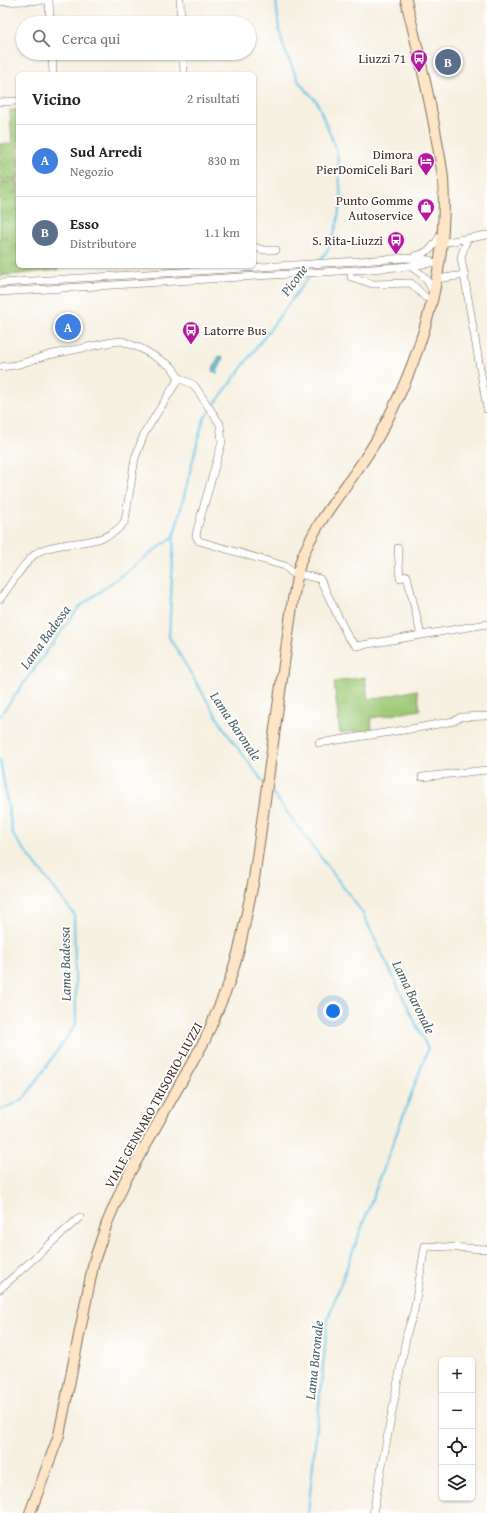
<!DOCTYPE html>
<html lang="it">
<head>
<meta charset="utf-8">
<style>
	body { margin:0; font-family:"Gentium Book Plus",serif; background:#f6f6f6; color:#202124 }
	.controls { position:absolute; right:12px; bottom:12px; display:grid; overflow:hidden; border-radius:6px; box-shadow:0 1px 3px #0004 }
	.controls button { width:36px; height:36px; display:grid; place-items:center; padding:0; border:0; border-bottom:1px solid #e0e0e0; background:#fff; color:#202124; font:20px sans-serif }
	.you { position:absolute; left:333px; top:1011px; width:14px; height:14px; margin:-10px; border:3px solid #fff; border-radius:50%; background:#1a73e8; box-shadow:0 0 0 6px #1a73e833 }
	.badge { display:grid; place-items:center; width:26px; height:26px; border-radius:50%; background:#b5179e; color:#fff; font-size:13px; font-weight:700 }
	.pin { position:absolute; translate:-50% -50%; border:2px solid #fff; box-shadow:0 1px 4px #0006 }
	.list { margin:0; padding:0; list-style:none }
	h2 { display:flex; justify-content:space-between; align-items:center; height:52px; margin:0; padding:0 16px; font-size:17px }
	h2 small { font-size:13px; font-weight:400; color:#757577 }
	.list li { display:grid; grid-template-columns:26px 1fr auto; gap:12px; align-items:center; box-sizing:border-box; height:72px; padding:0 16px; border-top:1px solid #e0e0e0 }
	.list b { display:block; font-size:15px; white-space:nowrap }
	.list p { margin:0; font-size:13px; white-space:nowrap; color:#757577 }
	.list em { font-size:13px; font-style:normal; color:#757577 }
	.icon { flex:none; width:22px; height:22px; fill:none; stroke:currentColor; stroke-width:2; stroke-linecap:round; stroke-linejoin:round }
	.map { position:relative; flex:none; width:487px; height:1513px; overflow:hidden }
	.search { position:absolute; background:#fff; box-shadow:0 1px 3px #0004; left:16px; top:16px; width:240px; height:44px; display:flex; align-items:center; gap:10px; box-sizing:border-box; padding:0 14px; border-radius:22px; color:#757577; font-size:15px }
	.panel { position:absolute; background:#fff; box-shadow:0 1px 3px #0004; left:16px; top:72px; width:240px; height:196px; border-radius:6px }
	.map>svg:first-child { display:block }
	.grass { fill:url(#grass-dots); stroke:#6c7a4a }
	.park { fill:url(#park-crowns); stroke:#6c7a4a }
	.pitch { fill:#9eca77; stroke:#6c7a4a }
	.water { fill:#66c4e4; stroke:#507781 }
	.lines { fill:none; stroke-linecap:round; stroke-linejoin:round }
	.stream { stroke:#66c4e4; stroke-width:2 }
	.minor-casing { stroke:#7c6f62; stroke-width:8 }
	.secondary-casing { stroke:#7c6f62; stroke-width:12 }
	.minor { stroke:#fff; stroke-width:7 }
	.secondary { stroke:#fde5c5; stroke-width:10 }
	.labels { text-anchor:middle; stroke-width:3.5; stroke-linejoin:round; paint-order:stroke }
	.poi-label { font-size:13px; fill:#3b2a1e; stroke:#fff; text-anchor:end }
	.street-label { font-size:13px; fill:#3b2a1e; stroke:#fff }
	.water-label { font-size:14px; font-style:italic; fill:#4a6063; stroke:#fff }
</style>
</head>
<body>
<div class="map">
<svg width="487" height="1513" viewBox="0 0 487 1513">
	<defs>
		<pattern id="grass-dots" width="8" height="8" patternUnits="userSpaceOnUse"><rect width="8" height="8" fill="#9eca77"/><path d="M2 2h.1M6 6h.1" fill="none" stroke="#82a461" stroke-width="1.8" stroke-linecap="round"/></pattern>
		<pattern id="park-crowns" width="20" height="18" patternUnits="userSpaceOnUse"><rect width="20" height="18" fill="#9eca77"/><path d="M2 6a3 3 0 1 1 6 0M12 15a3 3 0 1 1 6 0" fill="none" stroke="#82a461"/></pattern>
	</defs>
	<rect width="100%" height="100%" fill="#fff"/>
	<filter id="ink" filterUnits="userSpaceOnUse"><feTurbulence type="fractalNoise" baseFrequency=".025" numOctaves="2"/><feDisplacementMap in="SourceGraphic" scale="8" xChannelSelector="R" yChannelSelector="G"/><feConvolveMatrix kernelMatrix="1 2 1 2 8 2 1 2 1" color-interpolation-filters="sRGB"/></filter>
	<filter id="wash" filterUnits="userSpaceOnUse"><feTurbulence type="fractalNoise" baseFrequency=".012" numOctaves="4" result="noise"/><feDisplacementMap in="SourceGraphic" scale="16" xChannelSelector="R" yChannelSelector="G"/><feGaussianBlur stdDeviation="0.9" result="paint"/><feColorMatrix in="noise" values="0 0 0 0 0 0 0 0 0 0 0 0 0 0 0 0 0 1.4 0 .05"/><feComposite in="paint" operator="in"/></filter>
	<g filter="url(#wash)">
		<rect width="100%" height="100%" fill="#f6f0e0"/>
		<!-- grass -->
		<path class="grass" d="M10,110h8v69l-18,1v-36h12z"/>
		<!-- park -->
		<path class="park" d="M18,181v85h40v4l-58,6v-94z"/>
		<!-- pitch -->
		<path class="pitch" d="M365,677l3,23 49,-10 3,20 -49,8 1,11 -32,4 -6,-51z"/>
		<!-- water -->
		<path class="water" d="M219,356l4,2 -6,15 -5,-2z"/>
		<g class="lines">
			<!-- stream -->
			<path class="stream" d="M276,0l3,29 6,22 14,31 18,20 20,49 4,47 -4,26 -9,26 -9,11
				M212,408l98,-133
				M209,412l-6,8 -29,116 -5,101 57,95 38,51
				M0,716l79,-109 95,-71
				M0,760l13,75 61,79 2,110 -53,76 -23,10
				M271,791l91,121 66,137 -100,269 -20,195"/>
		</g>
	</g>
	<g filter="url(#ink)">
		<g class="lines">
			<!-- minor casing -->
			<g class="minor-casing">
				<path id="minor" d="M180,0l1,23
					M0,2l49,-2 1,23
					M52,53l1,21
					M183,53l1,21
					M0,102l18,-1
					M467,239l-6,18 26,152
					M441,243l46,-8
					M254,247l10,3h12
					M415,256c13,-3 18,-8 25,-20
					M409,266c13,7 19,13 24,27
					M351,277l22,7 38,-1 14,14 7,3
					M436,279l29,-4
					M0,283l407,-25 23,2
					M0,292l372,-23 37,-3 29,-4
					M0,367l16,-2 33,-10 63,-13 10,-1 20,8 30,18 7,11 15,7 26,39 2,18 -25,88 -1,6 3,5 86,25 6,6 29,7 28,58 8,9 131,-22
					M398,548l2,30 7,-2 14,59
					M0,599c11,-14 27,-43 42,-49 26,-11 65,-2 83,-29l10,-63 9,-24 35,-56
					M319,743l98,-15 37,-7 7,-4 26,-1
					M422,777l65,-7
					M0,1289l80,-72
					M373,1513l34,-180 7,-22 11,-65 62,3"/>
			</g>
			<!-- secondary casing -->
			<g class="secondary-casing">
				<path id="secondary" d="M30,1513l29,-78 35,-174 13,-38 18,-42 80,-141 24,-57 10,-33 15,-71 39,-280c3,-13 4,-28 9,-41 17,-44 52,-78 75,-119 44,-78 72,-170 66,-260 -1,-13 -4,-26 -6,-38 -8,-48 -20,-94 -31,-141"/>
			</g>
			<!-- minor -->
			<use href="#minor" class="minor"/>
			<!-- secondary -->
			<use href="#secondary" class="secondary"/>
		</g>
	</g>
	<!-- icons -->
	<defs>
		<g id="bus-pin" transform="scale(0.9)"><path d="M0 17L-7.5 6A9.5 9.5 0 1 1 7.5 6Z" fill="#b5179e" stroke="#fff"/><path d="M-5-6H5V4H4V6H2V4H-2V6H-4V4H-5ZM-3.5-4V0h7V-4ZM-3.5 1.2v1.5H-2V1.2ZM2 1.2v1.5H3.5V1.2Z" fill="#fff"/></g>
		<g id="hotel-pin" transform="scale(0.9)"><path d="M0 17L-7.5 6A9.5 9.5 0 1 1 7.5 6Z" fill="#b5179e" stroke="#fff"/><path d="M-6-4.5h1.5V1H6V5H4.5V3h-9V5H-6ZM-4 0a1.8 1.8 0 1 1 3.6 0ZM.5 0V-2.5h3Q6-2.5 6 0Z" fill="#fff"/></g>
		<g id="shop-pin" transform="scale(0.9)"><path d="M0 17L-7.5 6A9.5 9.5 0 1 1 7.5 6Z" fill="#b5179e" stroke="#fff"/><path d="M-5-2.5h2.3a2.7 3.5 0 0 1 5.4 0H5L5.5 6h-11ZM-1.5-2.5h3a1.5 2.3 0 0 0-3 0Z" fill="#fff"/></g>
	</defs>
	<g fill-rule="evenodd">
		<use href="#bus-pin" x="419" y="58"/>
		<use href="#hotel-pin" x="426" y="161"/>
		<use href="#shop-pin" x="426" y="207"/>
		<use href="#bus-pin" x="396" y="240"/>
		<use href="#bus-pin" x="191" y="330"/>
	</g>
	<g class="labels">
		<!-- poi labels -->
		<g class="poi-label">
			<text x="406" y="63">Liuzzi 71</text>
			<text x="413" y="159">Dimora<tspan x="413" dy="15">PierDomiCeli Bari</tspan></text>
			<text x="413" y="205">Punto Gomme<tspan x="413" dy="15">Autoservice</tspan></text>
			<text x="383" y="245">S. Rita-Liuzzi</text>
			<text x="204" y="335" text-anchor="start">Latorre Bus</text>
		</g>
		<!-- street labels -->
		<g class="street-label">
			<text transform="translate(153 1105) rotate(-61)" y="5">VIALE GENNARO TRISORIO-LIUZZI</text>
		</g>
		<!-- water labels -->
		<g class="water-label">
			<text transform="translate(294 280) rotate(-54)" y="5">Picone</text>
			<text transform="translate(45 637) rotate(-54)" y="5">Lama Badessa</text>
			<text transform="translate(236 726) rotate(56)" y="5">Lama Baronale</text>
			<text transform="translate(65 964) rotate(-91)" y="5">Lama Badessa</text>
			<text transform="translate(414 997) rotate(64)" y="5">Lama Baronale</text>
			<text transform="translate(314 1360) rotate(-84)" y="5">Lama Baronale</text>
		</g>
	</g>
</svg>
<div class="controls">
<button>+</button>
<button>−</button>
<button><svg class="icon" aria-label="locate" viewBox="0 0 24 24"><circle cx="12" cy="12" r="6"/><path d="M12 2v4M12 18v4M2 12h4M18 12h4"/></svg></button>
<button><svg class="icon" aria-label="layers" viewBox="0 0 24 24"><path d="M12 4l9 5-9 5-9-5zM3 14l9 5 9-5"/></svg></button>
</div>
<div class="you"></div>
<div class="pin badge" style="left:68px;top:327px;background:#3f7fe0">A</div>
<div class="pin badge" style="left:448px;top:62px;background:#5c6f8a">B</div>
<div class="search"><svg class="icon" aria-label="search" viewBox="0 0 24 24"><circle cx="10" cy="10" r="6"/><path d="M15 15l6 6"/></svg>Cerca qui</div>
<section class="panel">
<h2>Vicino<small>2 risultati</small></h2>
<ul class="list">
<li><span class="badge" style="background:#3f7fe0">A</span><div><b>Sud Arredi</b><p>Negozio</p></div><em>830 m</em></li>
<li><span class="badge" style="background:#5c6f8a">B</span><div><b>Esso</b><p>Distributore</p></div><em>1.1 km</em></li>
</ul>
</section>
</div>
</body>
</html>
